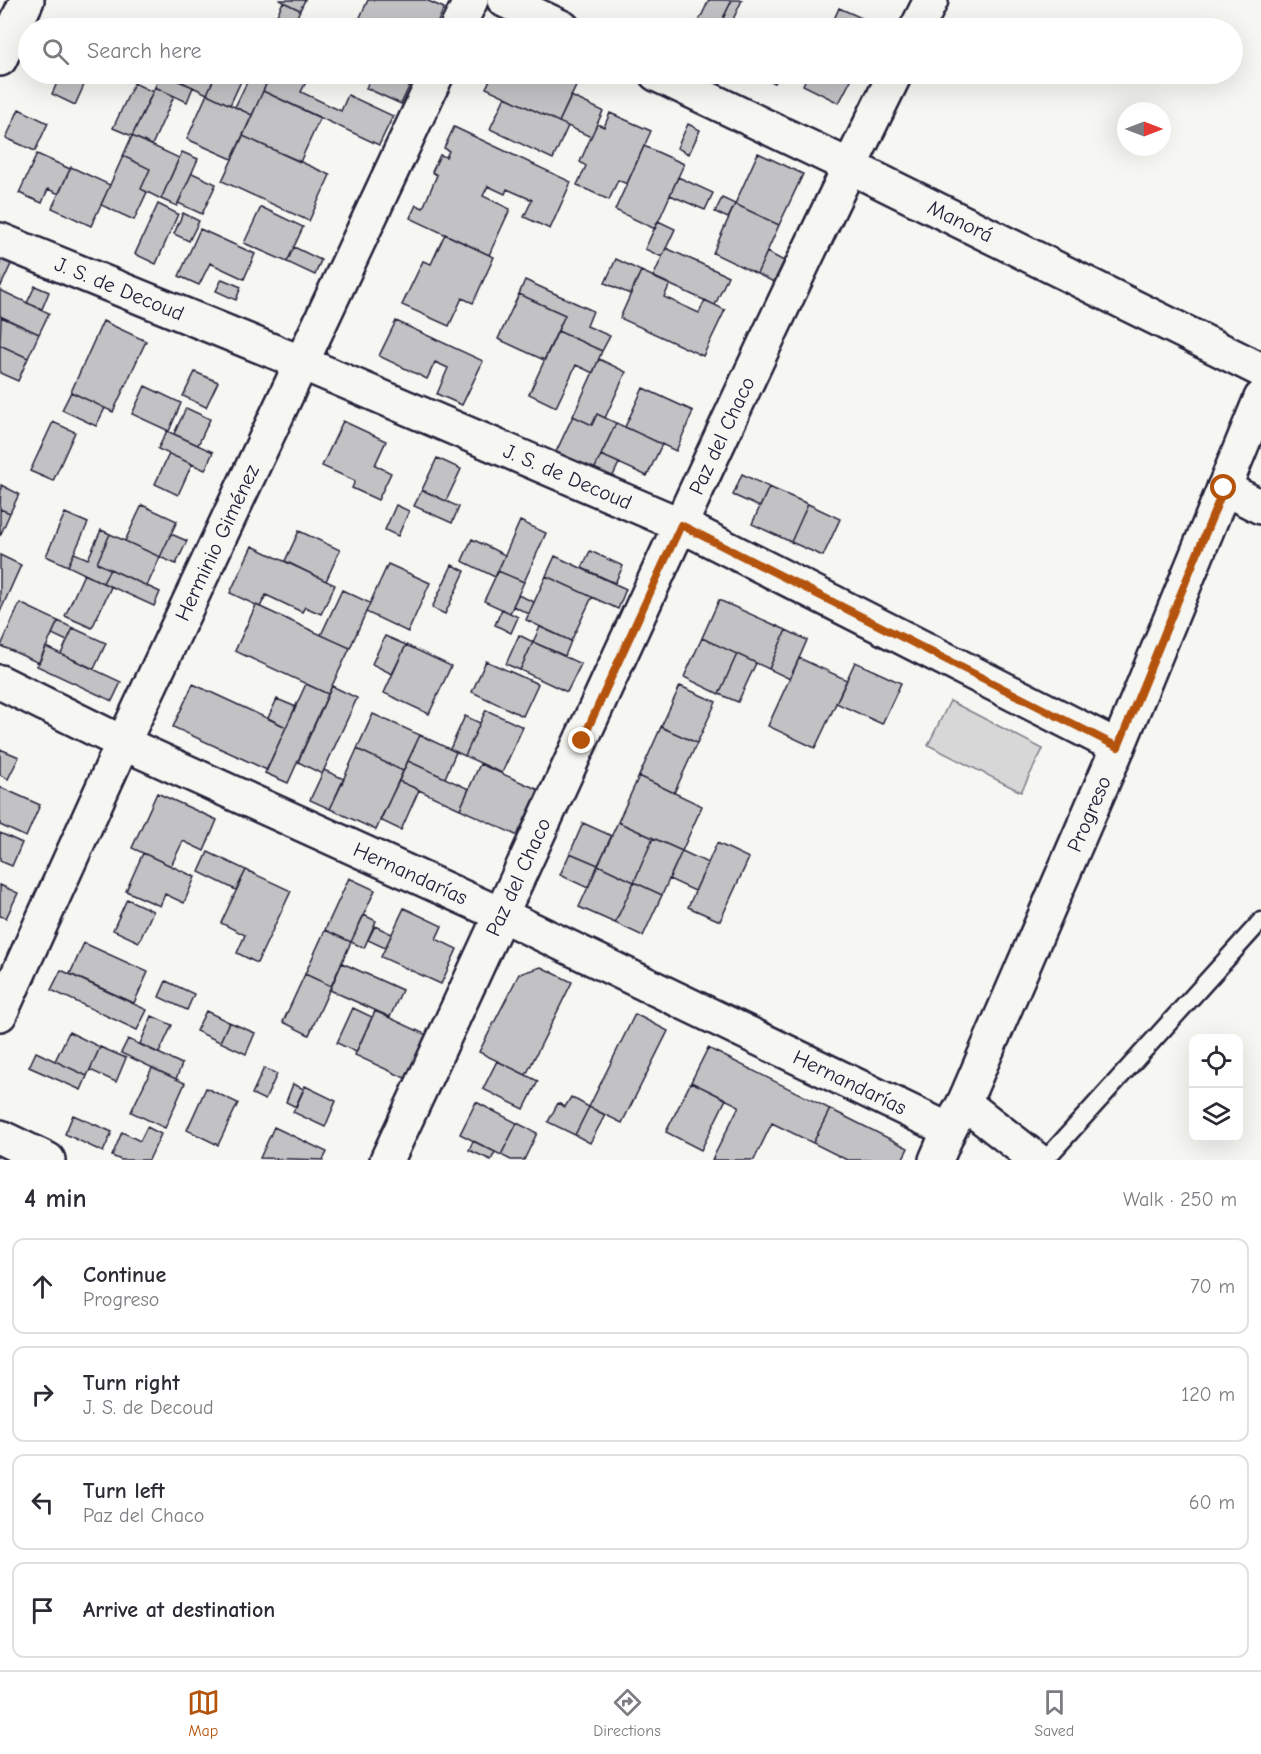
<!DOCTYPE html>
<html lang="en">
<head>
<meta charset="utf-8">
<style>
	body { margin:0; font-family:"Comic Neue",sans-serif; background:#f7f7f7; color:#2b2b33 }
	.controls { position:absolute; right:18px; bottom:18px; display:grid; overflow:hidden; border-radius:12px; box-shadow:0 6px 24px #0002 }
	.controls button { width:54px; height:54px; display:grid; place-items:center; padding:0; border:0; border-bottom:2px solid #e1e1e2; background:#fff; color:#2b2b33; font:30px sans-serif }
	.compass { position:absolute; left:1117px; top:102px; width:54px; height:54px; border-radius:50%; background:#fff; box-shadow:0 6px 24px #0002; rotate:90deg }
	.stop { position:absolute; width:18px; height:18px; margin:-14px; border:4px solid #b45309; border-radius:50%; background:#fff }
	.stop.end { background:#b45309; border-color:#fff; box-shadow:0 2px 6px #0008 }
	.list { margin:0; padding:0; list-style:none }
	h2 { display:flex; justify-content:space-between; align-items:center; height:78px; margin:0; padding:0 24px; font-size:26px }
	h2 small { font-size:20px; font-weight:400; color:#7c7c81 }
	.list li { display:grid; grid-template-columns:39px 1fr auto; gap:18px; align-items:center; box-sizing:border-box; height:96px; margin:0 12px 12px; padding:0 12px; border:2px solid #e1e1e2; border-radius:12px }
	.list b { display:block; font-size:22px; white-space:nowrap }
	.list p { margin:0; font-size:20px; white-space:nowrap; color:#7c7c81 }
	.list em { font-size:20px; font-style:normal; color:#7c7c81 }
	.icon { flex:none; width:33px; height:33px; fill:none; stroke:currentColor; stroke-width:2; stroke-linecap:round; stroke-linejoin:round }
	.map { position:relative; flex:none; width:1261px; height:1160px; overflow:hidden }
	.search { position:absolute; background:#fff; box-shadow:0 6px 24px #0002; left:18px; right:18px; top:18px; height:66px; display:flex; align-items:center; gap:15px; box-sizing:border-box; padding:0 21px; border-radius:33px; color:#7c7c81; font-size:22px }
	.sheet { height:510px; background:#fff }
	nav { display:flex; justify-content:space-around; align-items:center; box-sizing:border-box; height:84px; border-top:2px solid #e1e1e2; background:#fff; font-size:16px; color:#7c7c81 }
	nav a { display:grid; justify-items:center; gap:3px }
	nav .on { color:#b45309 }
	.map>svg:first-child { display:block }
	.green { fill:#d7d7d7; stroke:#7c7c89; stroke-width:1.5 }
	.building { fill:#c2c2c4; stroke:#22223b; stroke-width:1.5 }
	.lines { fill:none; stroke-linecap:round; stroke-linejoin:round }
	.service-casing { stroke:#22223b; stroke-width:21 }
	.minor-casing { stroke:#22223b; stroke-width:38 }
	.tertiary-casing { stroke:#22223b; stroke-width:38 }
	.service { stroke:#f6f6f2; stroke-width:16 }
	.minor { stroke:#f6f6f2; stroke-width:33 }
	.tertiary { stroke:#f6f6f2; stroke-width:33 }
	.route { stroke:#b45309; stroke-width:8 }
	.labels { text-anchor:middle; stroke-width:5; stroke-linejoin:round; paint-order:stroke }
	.street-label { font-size:21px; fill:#22223b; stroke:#f6f6f2 }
</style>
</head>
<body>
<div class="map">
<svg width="1261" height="1160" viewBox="0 0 1261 1160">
	<rect width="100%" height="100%" fill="#f6f6f2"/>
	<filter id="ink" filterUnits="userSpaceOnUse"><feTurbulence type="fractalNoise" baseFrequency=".0167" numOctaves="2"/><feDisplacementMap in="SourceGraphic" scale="12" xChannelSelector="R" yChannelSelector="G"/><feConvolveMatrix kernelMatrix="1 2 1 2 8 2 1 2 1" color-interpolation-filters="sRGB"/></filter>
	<g filter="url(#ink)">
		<!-- green -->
		<path class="green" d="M950,701l93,48 -22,43 -93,-47z"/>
		<!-- building -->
		<path class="building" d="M279,0h26l-5,10z
			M368,0h58l18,8 -9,20h-74l-5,-2z
			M709,0h23l-14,28h-19l-3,-1z
			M732,0h10l-13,28h-7l-3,-1z
			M283,2l17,8 -8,18h-21z
			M839,8l32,14 -3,6h-28l-8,-4z
			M245,18l22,10h-27z
			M61,74h28l-14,31 -23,-11z
			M161,74l32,13 -6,15 -32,-15z
			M187,74h29l-9,20 -25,-12z
			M216,74h15l11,5 -12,26 -23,-11z
			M251,74h20l-19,41 -17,-8z
			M271,74h39l-9,18 40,19 7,-16 45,21 -14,29 -116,-54z
			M372,74h43l-14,30 -35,-16z
			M493,74h67l18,8 -19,40 -73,-34z
			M755,74h25l-5,9z
			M808,74h46l-15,29 -36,-18z
			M134,83l19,9 -21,44 -19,-8z
			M155,87l19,9 -22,49 -20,-9z
			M263,91l57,27 -20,44 -57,-26z
			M207,94l45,21 -20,44 -45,-20z
			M571,96l32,15 -12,26 -32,-15z
			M505,97l63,29 -15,33 -63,-30z
			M19,109l29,14 -13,28 -29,-13z
			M610,113l41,18 -24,53 -9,-4 -9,20 -32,-15 9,-19 -6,-4 11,-25 6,-13 7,3z
			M688,124l12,6 -11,24 -12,-6z
			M454,127l117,55 -21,47 -26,-12 8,-17 -25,-11 -2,5 -17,-8 -5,10 27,13 -21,46 -79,-37 6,-13 7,3 14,-33 -5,-3 8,-17 6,2 3,-6 -5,-3z
			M132,136l47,22 -18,41 -20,-10 9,-20 -27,-13z
			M243,136l87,39 -21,46 -87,-40z
			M644,146l40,18 -29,65 -40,-19z
			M182,152l16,7 -21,47 -16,-7z
			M758,153l45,21 -24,51 -44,-21z
			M37,154l33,15 -11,25 -11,-5 -6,14 -23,-10z
			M123,156l27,13 -9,20 6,3 -13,28 -33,-15z
			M71,167l39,18 -19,41 -39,-18z
			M192,173l24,11 -14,30 -24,-11z
			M678,177l35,16 -8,17 -35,-15z
			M722,198l13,6 -7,14 -13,-6z
			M158,204l20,10 -22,50 -21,-10z
			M735,204l44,21 -22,49 -44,-21z
			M261,207l42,20 -16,35 -43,-19z
			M183,213l16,8 -10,20 -15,-7z
			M658,221l17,8 -13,28 -17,-8z
			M200,229l55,25 -11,25 -34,-16 -11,22 -20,-9z
			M445,234l49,23 -21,46 -11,-5 -13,28 -47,-21 21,-44 8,3z
			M294,247l27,13 -6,15 -28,-13z
			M666,248l62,28 -13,29 -62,-28z
			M767,252l17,9 -10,21 -17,-8z
			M0,256l12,6 -12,26z
			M616,259l25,12 -11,23 -25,-11z
			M641,271l29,13 -6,13 35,16 6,-13 20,10 -22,46 -83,-38z
			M222,279l19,8 -5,13 -20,-9z
			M525,280l68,31 -6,15 23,10 -8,15 -44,-20 7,-16 -46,-21z
			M35,286l14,6 -7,17 -15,-6z
			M0,290l49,23 -10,21 -39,-18z
			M519,294l46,21 -21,45 -46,-21z
			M1,317l38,17 -11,24 -28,-13z
			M103,321l43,20 -33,71 -42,-20z
			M396,321l87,40 -21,44 -25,-11 11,-26 -13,-6 -8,17 -48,-23z
			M558,331l44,20 -9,22 -17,-8 -20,42 -27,-13z
			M0,345l28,13 -10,23 -18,-8z
			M599,359l27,13 -21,46 -8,-4 -5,11 -19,-9z
			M195,372l23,10 -12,25 -23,-11z
			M145,386l36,17 -12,28 -37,-17z
			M643,388l50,23 -17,40 -51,-24z
			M71,392l34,16 -9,18 -34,-16z
			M186,408l24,11 -12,26 -24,-11z
			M597,414l19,9 -22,47 -38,-18 17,-36 19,9z
			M343,421l43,20 -11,24 16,8 -13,27 -26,-12 3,-7 -33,-15z
			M53,422l22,10 -22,49 -23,-10z
			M616,423l46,21 -15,32 -46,-21z
			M167,431l46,21 -8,18 -47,-21z
			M169,454l23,10 -14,31 -23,-11z
			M601,455l18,8 -7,15 -18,-8z
			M437,458l24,11 -15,32 -24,-11z
			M742,474l27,13 -9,20 -27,-12z
			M1,485l18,9 -9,19 -10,-4z
			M769,487l39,17 -17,38 -39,-18z
			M422,490l37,17 -7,16 -38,-17z
			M808,504l32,15 -17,37 -32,-14z
			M142,505l35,16 -17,36 -35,-16z
			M396,505l13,6 -11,25 -13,-6z
			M0,509l10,4 -10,23z
			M65,513l23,10 -20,43 -22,-10z
			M520,521l26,12 -22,49 -26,-11z
			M101,530l9,4 -13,29 13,6 -7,14 -35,-17 6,-13 14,6z
			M299,531l41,19 -14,31 -41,-20z
			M110,534l50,23 -13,29 -50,-23z
			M171,534l16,7 -11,23 -16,-7z
			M472,539l33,16 -10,22 -33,-16z
			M252,546l83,39 -14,29 -16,-7 -3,5 -36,-17 -6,12 -30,-14z
			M590,551l33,15 -8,17 -33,-15z
			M0,555l21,10 -21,47z
			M555,556l71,33 -8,20 -72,-33z
			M388,564l42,19 -22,49 -42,-20z
			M452,565l13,6 -20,43 -13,-6z
			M110,569l50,23 -6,14 -51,-23z
			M498,571l26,11 -14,31 -26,-12z
			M84,574l27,13 -19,41 -27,-12z
			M546,576l46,21 -21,44 -45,-21z
			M342,590l28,13 -20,45 -29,-13z
			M518,595l16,7 -5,12 -16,-8z
			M719,600l67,30 -17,39 -67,-31z
			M20,603l38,18 -19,42 -38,-17z
			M256,605l94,43 -22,46 -93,-43z
			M502,609l16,8 -7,16 -16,-8z
			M58,621l15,7 -6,13 -15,-7z
			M540,627l31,14 -6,15 -32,-14z
			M73,628l33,15 -12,26 -33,-15z
			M786,630l21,10 -17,39 -21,-10z
			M519,635l14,7 -13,28 -14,-6z
			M385,636l21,9 -14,29 -20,-10z
			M702,638l35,16 -18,40 -35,-17z
			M533,642l48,22 -14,28 -47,-22z
			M406,645l45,21 -22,48 -45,-21z
			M46,647l75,35 -9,19 -75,-35z
			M737,654l19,9 -18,39 -19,-8z
			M799,658l48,22 -32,68 -47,-22z
			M486,661l52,23 -15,32 -51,-24z
			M855,662l46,21 -19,41 -46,-21z
			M193,684l93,43 -19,43 -94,-43z
			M306,684l22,10 -40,89 -23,-10z
			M332,686l25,12 -35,76 -24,-12z
			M680,686l36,16 -19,41 -36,-16z
			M277,699l19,8 -10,20 -18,-9z
			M486,710l37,17 -21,46 -37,-17z
			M373,714l47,21 -17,36 -46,-22z
			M465,716l15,7 -15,33 -15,-7z
			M661,727l36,16 -23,50 -35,-17z
			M420,735l36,17 -11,26 -37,-17z
			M0,749l19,8 -11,22 -8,-4z
			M357,749l46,22 -27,59 -46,-21z
			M408,761l61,28 -9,20 -61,-28z
			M480,764l59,26 -21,46 -58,-27z
			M324,770l20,9 -14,30 -20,-9z
			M639,776l63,30 -20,45 -64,-29z
			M399,781l20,9 -18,40 -21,-10z
			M0,787l40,18 -14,32 -26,-12z
			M157,793l60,27 -13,31 -21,-10 -12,25 -39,-18z
			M618,822l35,16 -19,44 -36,-17z
			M583,823l29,13 -14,29 -28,-12z
			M0,833l22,10 -10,23 -12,-5z
			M653,838l29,13 -20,44 -28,-13z
			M717,843l32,15 -29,63 -32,-14z
			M682,851l26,12 -13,28 -26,-12z
			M208,852l38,18 -10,20 -37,-18z
			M143,853l52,24 -11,26 -19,-9 -5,12 -34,-15z
			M570,853l28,12 -10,23 -28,-13z
			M598,865l36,17 -19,41 -36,-16z
			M246,870l45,21 -34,72 -20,-10 8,-18 -24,-12z
			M349,878l26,12 -24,52 -26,-12z
			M634,882l28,13 -19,41 -28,-13z
			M0,885l18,8 -12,25 -6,-2z
			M127,899l26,12 -14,31 -26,-12z
			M404,908l38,18 -6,13 21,10 -16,35 -60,-27z
			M364,915l12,6 -12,27 -13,-6z
			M375,926l17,8 -7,14 -17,-8z
			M325,930l26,12 -20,44 -26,-12z
			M84,943l64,29 -14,31 -64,-29z
			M342,963l60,27 -12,27 -60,-27z
			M541,967l31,15 -46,93 -47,-23 40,-78z
			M61,970l86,40 -10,20 -86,-40z
			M305,974l26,12 -22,49 -26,-13z
			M166,981l28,13 -7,16 -28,-13z
			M353,1008l19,9 -16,35 -19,-9z
			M206,1011l23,11 -9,20 -24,-11z
			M375,1011l52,24 -20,44 -52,-24z
			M635,1014l33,17 -46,92 -33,-16z
			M152,1016l20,9 -13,28 -19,-9z
			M229,1022l26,11 -9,21 -26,-12z
			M69,1032l31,15 -13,29 -32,-15z
			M128,1039l54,25 -6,15 -55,-26z
			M100,1047l26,11 -10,24 -26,-12z
			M708,1048l122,61 -17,34 -41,-20 -18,37h-42l27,-54 -48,-24z
			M36,1052l51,24 -6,14 -52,-23z
			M497,1061l41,20 -14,28 -41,-20z
			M152,1068l33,15 -20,45 -34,-16z
			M264,1068l13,6 -12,26 -13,-6z
			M691,1082l35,17 -25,51 -35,-18z
			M293,1084l11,5 -8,18 -10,-5z
			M305,1086l31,15 -11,26 -32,-15z
			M206,1088l32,15 -20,42 -31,-15z
			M571,1097l18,10 -14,28 -27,-13 10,-19 7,4z
			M476,1102l41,21 -16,32 -41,-21z
			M589,1107l16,8 -15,28 -15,-8z
			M830,1109l78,39 -6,12h-55l-34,-17z
			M73,1115l39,17 -9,20 -38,-18z
			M517,1123l20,10 -13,27h-13l-10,-5z
			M147,1127l14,7 -12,26h-28l-9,-4 10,-24 18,9z
			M274,1127l53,25 -4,8 -63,-2z
			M473,1141l22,11 -4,8 -22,-10z"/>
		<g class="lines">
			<!-- service casing -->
			<g class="service-casing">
				<path id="service" d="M1045,1160l216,-239"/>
			</g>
			<!-- minor casing -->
			<g class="minor-casing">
				<g id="minor">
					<path d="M504,0l59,28"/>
					<path d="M457,28l14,-28"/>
					<path d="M0,59l27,-59"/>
					<path id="s1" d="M656,74l193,92 412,204"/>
					<path id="s2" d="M0,240l302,123 379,162 437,222"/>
					<path d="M1224,488l37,19"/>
					<path id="s3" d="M0,682l123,61 379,172"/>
					<path id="s4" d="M0,1014l123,-271 314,-669"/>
					<path d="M0,1137l48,23"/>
					<path d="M936,1160l13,-30"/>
				</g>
			</g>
			<!-- tertiary casing -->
			<g class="tertiary-casing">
				<g id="tertiary">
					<path d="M917,28l14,-28"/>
					<path id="s5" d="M502,915l447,215 15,-27 154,-356 143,-349"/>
					<path d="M964,1103l73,57"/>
					<path id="s6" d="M387,1160c170,-362 331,-728 508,-1086"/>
				</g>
			</g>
			<!-- service -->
			<use href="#service" class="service"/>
			<!-- minor -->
			<use href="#minor" class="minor"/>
			<!-- tertiary -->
			<use href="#tertiary" class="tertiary"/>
		</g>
	</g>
	<g class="lines" filter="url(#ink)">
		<!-- route -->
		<path class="route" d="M582,741l99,-216 437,222 106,-259"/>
	</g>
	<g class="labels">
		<!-- street labels -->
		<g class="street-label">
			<text dy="7" stroke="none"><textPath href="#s1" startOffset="338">Manorá</textPath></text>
			<text dy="7" stroke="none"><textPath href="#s2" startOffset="129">J. S. de Decoud</textPath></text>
			<text dy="7" stroke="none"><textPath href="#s6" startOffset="798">Paz del Chaco</textPath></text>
			<text dy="7" stroke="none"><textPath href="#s2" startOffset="615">J. S. de Decoud</textPath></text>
			<text dy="7" stroke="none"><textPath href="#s4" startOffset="519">Herminio Giménez</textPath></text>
			<text dy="7" stroke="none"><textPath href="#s5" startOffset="842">Progreso</textPath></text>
			<text dy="7" stroke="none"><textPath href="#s3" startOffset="453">Hernandarías</textPath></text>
			<text dy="7" stroke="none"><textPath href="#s6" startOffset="312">Paz del Chaco</textPath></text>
			<text dy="7" stroke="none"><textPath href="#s5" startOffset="386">Hernandarías</textPath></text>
		</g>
	</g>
</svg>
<div class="controls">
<button><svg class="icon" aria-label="locate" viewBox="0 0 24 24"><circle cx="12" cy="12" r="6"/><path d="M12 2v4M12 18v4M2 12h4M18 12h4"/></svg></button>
<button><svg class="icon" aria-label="layers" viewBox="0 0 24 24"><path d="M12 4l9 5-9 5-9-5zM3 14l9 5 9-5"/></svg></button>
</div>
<svg class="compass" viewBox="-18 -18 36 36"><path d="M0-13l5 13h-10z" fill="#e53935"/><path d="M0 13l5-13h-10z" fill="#7c7c81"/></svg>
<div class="stop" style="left:1224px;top:488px"></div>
<div class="stop end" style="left:582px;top:741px"></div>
<div class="search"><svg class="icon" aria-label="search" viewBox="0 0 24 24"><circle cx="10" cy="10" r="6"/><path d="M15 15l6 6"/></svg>Search here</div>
</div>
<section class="sheet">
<h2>4 min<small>Walk · 250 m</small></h2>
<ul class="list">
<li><svg class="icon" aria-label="ahead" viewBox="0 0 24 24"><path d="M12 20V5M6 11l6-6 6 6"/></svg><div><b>Continue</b><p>Progreso</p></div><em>70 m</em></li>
<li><svg class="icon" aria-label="right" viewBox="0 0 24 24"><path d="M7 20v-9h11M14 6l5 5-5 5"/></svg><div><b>Turn right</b><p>J. S. de Decoud</p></div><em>120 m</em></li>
<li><svg class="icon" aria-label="left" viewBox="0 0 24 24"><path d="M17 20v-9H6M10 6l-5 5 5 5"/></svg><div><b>Turn left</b><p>Paz del Chaco</p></div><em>60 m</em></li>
<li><svg class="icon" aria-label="arrive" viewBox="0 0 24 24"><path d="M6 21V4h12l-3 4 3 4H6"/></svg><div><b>Arrive at destination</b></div></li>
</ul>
</section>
<nav>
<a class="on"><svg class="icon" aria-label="map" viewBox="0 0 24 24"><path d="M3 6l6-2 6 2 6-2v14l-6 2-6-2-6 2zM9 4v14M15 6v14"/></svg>Map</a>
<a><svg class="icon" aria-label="directions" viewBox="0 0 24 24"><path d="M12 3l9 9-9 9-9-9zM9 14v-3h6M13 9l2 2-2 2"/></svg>Directions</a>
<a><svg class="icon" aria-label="saved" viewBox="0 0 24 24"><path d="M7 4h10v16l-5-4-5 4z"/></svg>Saved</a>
</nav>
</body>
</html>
